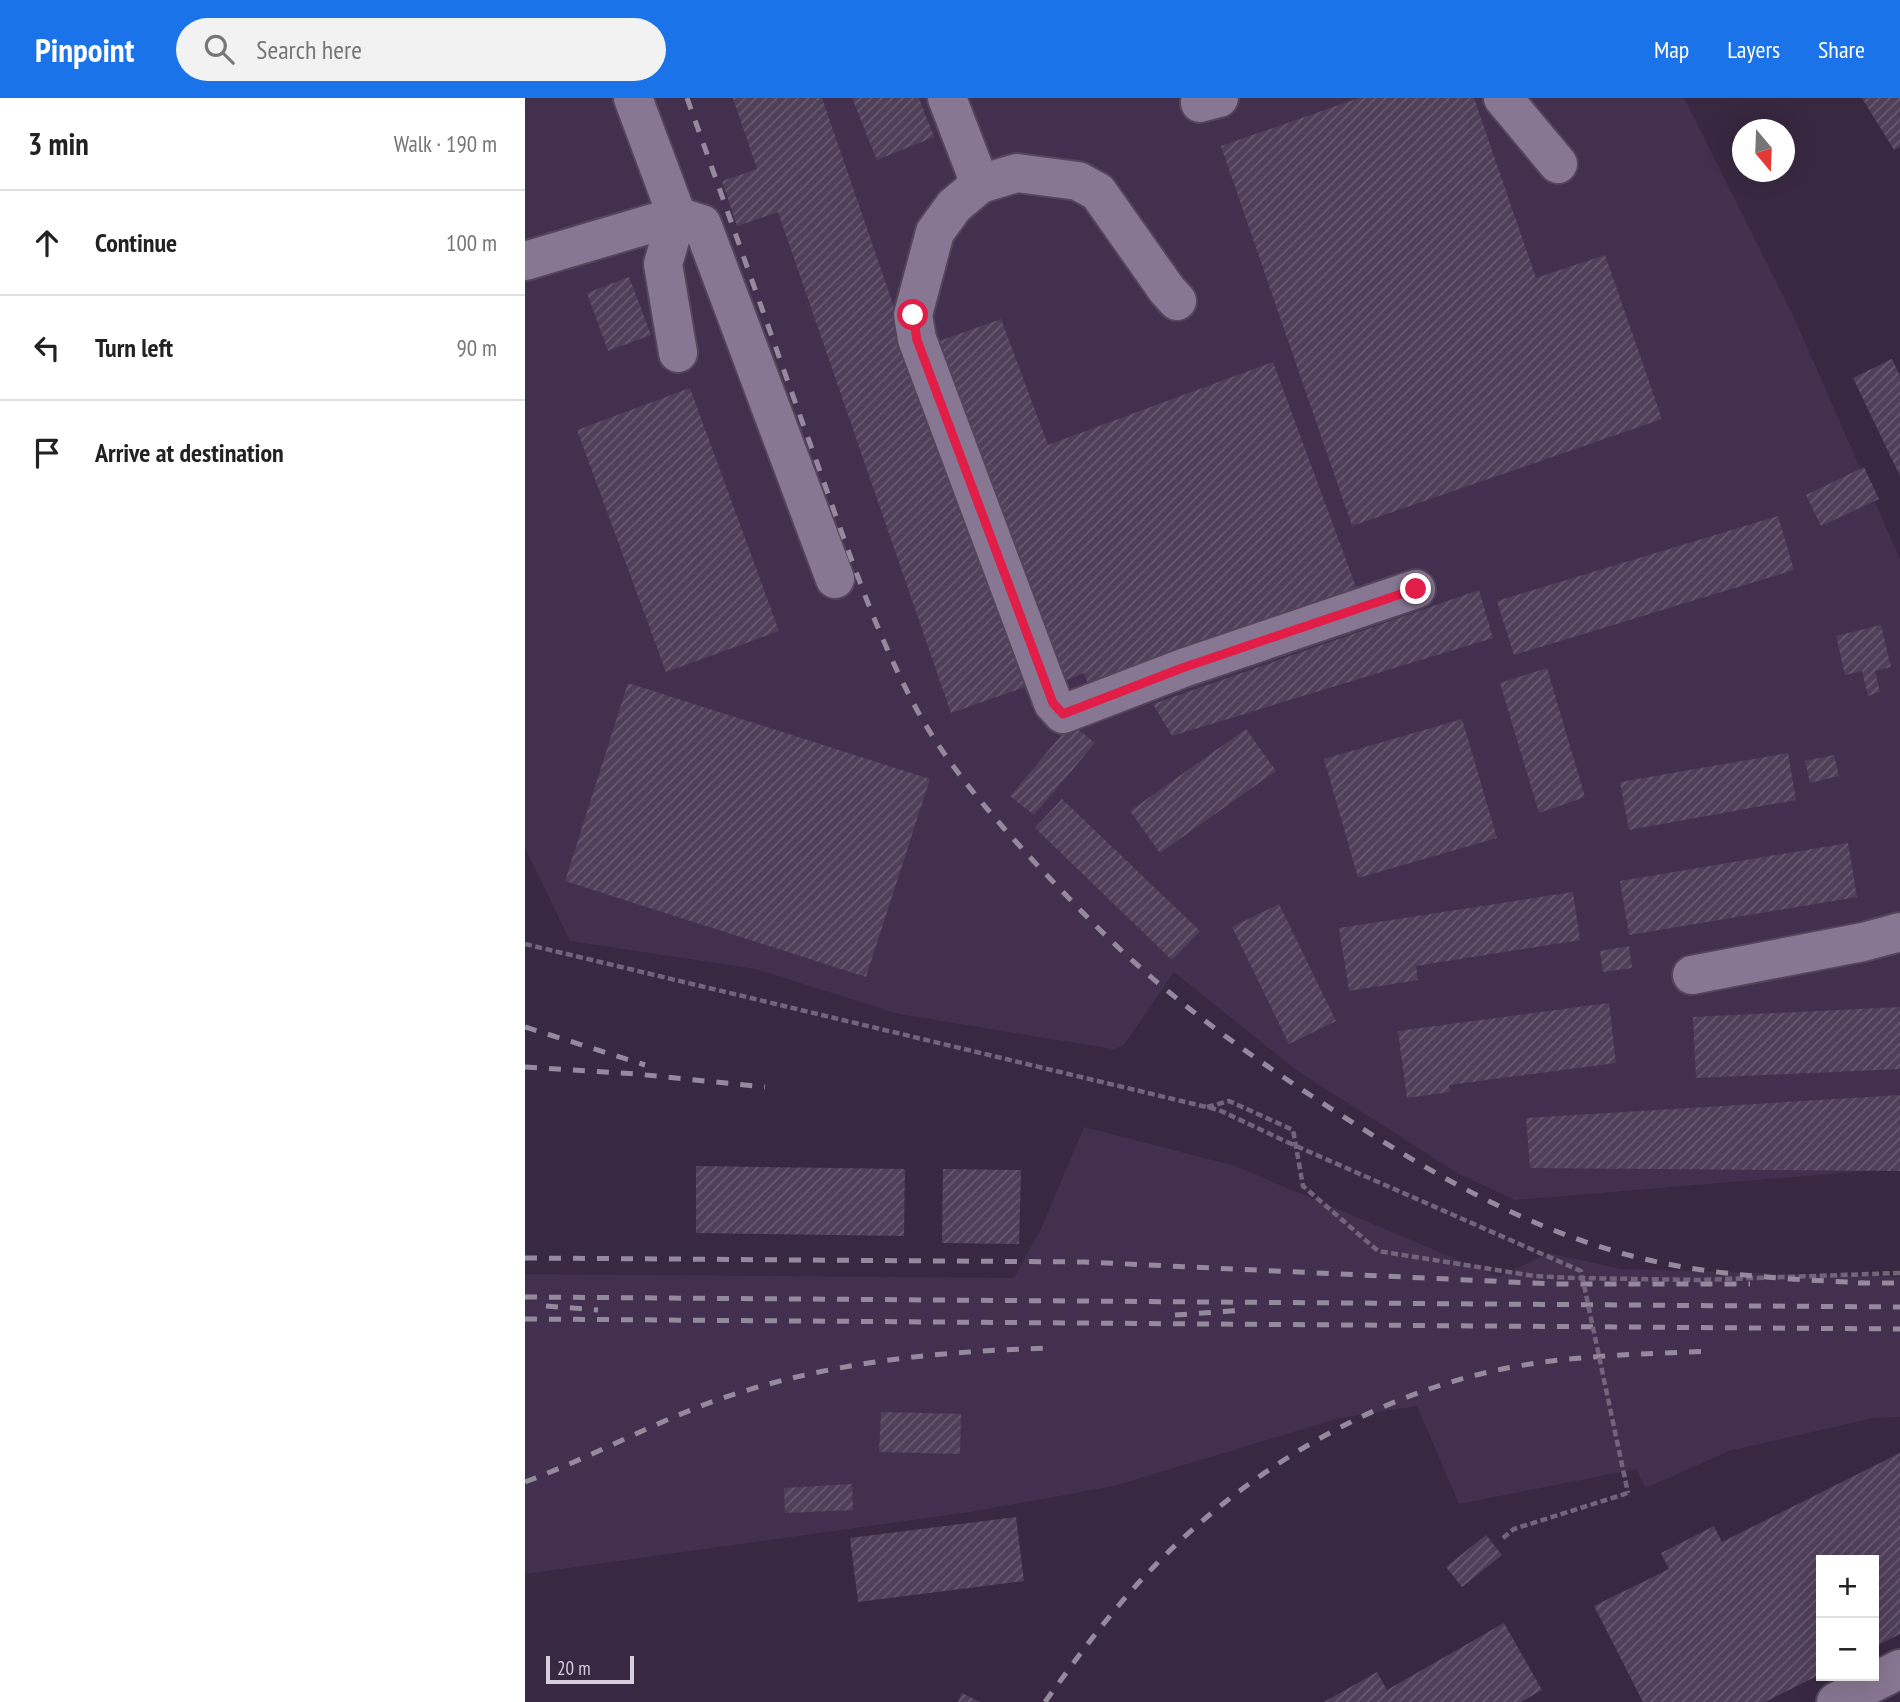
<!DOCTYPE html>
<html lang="en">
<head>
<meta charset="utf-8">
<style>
	body { margin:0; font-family:"PT Sans Narrow",sans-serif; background:#f2f2f2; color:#222 }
	.controls { position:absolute; right:21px; bottom:21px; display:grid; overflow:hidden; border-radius:0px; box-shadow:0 7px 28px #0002 }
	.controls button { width:63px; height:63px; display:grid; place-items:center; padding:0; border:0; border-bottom:2px solid #e0e0e0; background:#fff; color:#222; font:35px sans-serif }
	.compass { position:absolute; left:1207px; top:21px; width:63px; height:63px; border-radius:50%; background:#fff; box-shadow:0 7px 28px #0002; rotate:161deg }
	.scale { position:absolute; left:21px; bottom:18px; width:88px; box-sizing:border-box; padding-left:7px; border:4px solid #d8cfde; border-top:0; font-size:19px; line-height:24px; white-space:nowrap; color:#d8cfde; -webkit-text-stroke:5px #382841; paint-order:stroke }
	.stop { position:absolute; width:21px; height:21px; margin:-16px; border:5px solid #e11d48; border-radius:50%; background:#fff }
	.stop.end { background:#e11d48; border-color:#fff; box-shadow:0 2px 7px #0008 }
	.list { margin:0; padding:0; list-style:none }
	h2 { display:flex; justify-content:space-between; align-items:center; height:91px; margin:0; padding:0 28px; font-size:30px }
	h2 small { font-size:23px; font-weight:400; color:#767676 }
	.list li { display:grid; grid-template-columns:46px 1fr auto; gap:21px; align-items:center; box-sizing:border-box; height:105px; padding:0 28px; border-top:2px solid #e0e0e0 }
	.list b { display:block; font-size:26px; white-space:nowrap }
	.list em { font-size:23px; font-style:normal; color:#767676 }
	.icon { flex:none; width:38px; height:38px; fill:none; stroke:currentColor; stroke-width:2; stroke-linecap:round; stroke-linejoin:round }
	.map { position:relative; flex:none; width:1375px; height:1604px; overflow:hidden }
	header { display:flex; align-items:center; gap:42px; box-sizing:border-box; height:98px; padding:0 35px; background:#1a73e8; color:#fff }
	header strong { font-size:33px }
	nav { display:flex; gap:38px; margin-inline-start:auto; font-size:24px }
	.search { width:490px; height:63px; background:#f2f2f2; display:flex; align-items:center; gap:18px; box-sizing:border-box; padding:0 24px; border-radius:38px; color:#767676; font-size:26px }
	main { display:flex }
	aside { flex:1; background:#fff }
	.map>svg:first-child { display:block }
	.built { fill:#43304f }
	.building { fill:url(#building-hatch) }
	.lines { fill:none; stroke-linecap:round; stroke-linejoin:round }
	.minor-casing { stroke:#53455a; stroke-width:42 }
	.path { stroke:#72647a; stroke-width:4.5; stroke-dasharray:7 3.5; stroke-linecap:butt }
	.minor { stroke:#887793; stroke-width:38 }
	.rail { stroke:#958a9d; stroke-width:5; stroke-dasharray:12 12; stroke-linecap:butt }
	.path-bridge { stroke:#72647a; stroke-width:4.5; stroke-dasharray:7 3.5; stroke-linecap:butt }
	.route { stroke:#e11d48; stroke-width:9 }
</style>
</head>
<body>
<header>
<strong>Pinpoint</strong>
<div class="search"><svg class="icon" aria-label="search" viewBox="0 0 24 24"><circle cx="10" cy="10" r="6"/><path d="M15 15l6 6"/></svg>Search here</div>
<nav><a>Map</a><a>Layers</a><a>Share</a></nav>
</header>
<main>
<aside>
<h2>3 min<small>Walk · 190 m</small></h2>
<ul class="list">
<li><svg class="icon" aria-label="ahead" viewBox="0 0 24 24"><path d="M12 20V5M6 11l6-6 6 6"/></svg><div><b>Continue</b></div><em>100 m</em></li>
<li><svg class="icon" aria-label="left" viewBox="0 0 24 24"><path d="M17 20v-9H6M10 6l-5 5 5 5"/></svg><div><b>Turn left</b></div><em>90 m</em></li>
<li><svg class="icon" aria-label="arrive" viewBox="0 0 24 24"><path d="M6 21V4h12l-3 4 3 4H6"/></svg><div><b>Arrive at destination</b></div></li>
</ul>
</aside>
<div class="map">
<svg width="1375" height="1604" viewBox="0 0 1375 1604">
	<defs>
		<pattern id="building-hatch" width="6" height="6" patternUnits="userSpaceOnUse" patternTransform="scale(1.75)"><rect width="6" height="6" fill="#4f3f59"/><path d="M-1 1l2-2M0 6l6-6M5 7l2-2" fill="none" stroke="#685a70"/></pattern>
	</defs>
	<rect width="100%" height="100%" fill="#382841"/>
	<!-- built -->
	<path class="built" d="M0,0h1159l112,224 104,237v609l-385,32 -56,-26 -163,-104 -122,-98 -50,73 -11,4 -214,-35 -143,-45 -186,-28 -45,-93z
		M559,1029l151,39 264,111 50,-24 72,16 279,8v140l-26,1 -142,32 -87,38 -9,-19 -177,35 -42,-98 -77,12 -226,68 -144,26 -445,62v-300l489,4 27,-49z"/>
	<!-- building -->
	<path class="building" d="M208,0h89l203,589 -74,26 -173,-501 -41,14 -15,-45 35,-12z
		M327,0h67l15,39 -57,23z
		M834,0h115l62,180 69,-23 57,164 -310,107 -131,-380z
		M1337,0h38v49l-6,3z
		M104,179l22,58 -43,16 -21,-58z
		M476,221l47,126 225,-83 86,233 -267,99 -8,-21 -28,11 -125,-340z
		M1367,261l8,17v100l-47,-98z
		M165,290l89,243 -113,41 -89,-242z
		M1339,369l15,32 -58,27 -15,-31z
		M1253,418l16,54 -280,85 -17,-54z
		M954,492l14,48 -321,98 -19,-32z
		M1356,527l10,42 -16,4 5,21 -12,4 -6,-25 -17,4 -9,-39z
		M1022,570l38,129 -46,16 -39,-130z
		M103,585l302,96 -64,198 -301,-96z
		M937,621l35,119 -139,40 -34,-119z
		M546,626l24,19 -61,72 -24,-19z
		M721,631l30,42 -116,82 -30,-42z
		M1263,655l8,47 -167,30 -9,-48z
		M1309,657l5,21 -29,7 -5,-22z
		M537,701l138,132 -28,29 -137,-132z
		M1323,745l9,54 -228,38 -9,-54z
		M1048,794l7,48 -164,26 2,14 -69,11 -10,-63z
		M754,806l57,117 -47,23 -57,-117z
		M1104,848l3,22 -29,4 -3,-21z
		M1084,905l7,60 -167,22 1,7 -43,6 -9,-67z
		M1375,909v62l-204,9 -3,-61z
		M1375,997v76l-370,-3 -4,-50z
		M171,1068l209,3 -1,67 -208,-3z
		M418,1071l78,1 -2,74 -77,-1z
		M356,1314l80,2 -1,40 -81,-2z
		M1375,1355v181l-26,13v-87h-53v114l-56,28h-122l-49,-96 75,-37 -8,-16 53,-27 8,16z
		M327,1386l1,26 -68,3 -1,-25z
		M491,1419l8,64 -166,21 -8,-64z
		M961,1437l16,20 -40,32 -16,-20z
		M979,1525l38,67 -21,12h-197l53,-30 10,18z
		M437,1595l18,9h-22z"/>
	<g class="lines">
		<!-- minor casing -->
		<g class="minor-casing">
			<path id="minor" d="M108,0l44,118 -14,48 15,89
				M422,0l33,86
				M978,0l55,66
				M675,5l19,-5
				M0,163l152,-45 25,8 133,355
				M652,203l-10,-11 -69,-98 -20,-11 -61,-8 -37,11 -26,22 -19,26 -22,83 4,24 136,364 10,11 120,-46 233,-79
				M1167,877l171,-33 37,-10
				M1311,1604l64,-33"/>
		</g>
		<!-- path -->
		<path class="path" d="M0,846l694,166 68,32
			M682,1009l22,-6 64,29 10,56 75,65 156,25 41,2 124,2 201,-7
			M978,1440l11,-9 114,-36"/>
		<!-- minor -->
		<use href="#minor" class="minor"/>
		<!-- rail -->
		<path class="rail" d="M162,0c42,117 83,234 125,351 32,88 60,178 105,261 32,58 77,108 122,157 27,28 54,57 83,84 71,66 151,121 233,173 86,55 177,106 277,132 77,20 156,23 234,27
			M0,929l120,38
			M0,969l111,7 129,13
			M0,1160l560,4 468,22h197
			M1333,1185h42
			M0,1199l1375,10
			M21,1208l52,4
			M650,1217l69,-5
			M0,1221l1375,10
			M0,1384c70,-26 136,-64 207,-87 104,-34 212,-44 321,-47
			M520,1604c31,-43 63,-87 99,-125 94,-101 222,-180 358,-208 69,-14 141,-15 211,-18"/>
		<!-- path-bridge -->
		<path class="path-bridge" d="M762,1044l294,129 47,222"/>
	</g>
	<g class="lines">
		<!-- route -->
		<path class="route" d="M388,217l4,25 136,363 10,11 119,-46 234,-79"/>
	</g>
</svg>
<div class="controls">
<button>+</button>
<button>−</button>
</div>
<svg class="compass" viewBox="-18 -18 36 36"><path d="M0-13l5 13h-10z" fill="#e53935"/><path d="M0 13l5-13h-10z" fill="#767676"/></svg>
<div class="scale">20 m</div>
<div class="stop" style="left:388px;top:217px"></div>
<div class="stop end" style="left:891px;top:491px"></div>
</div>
</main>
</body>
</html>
